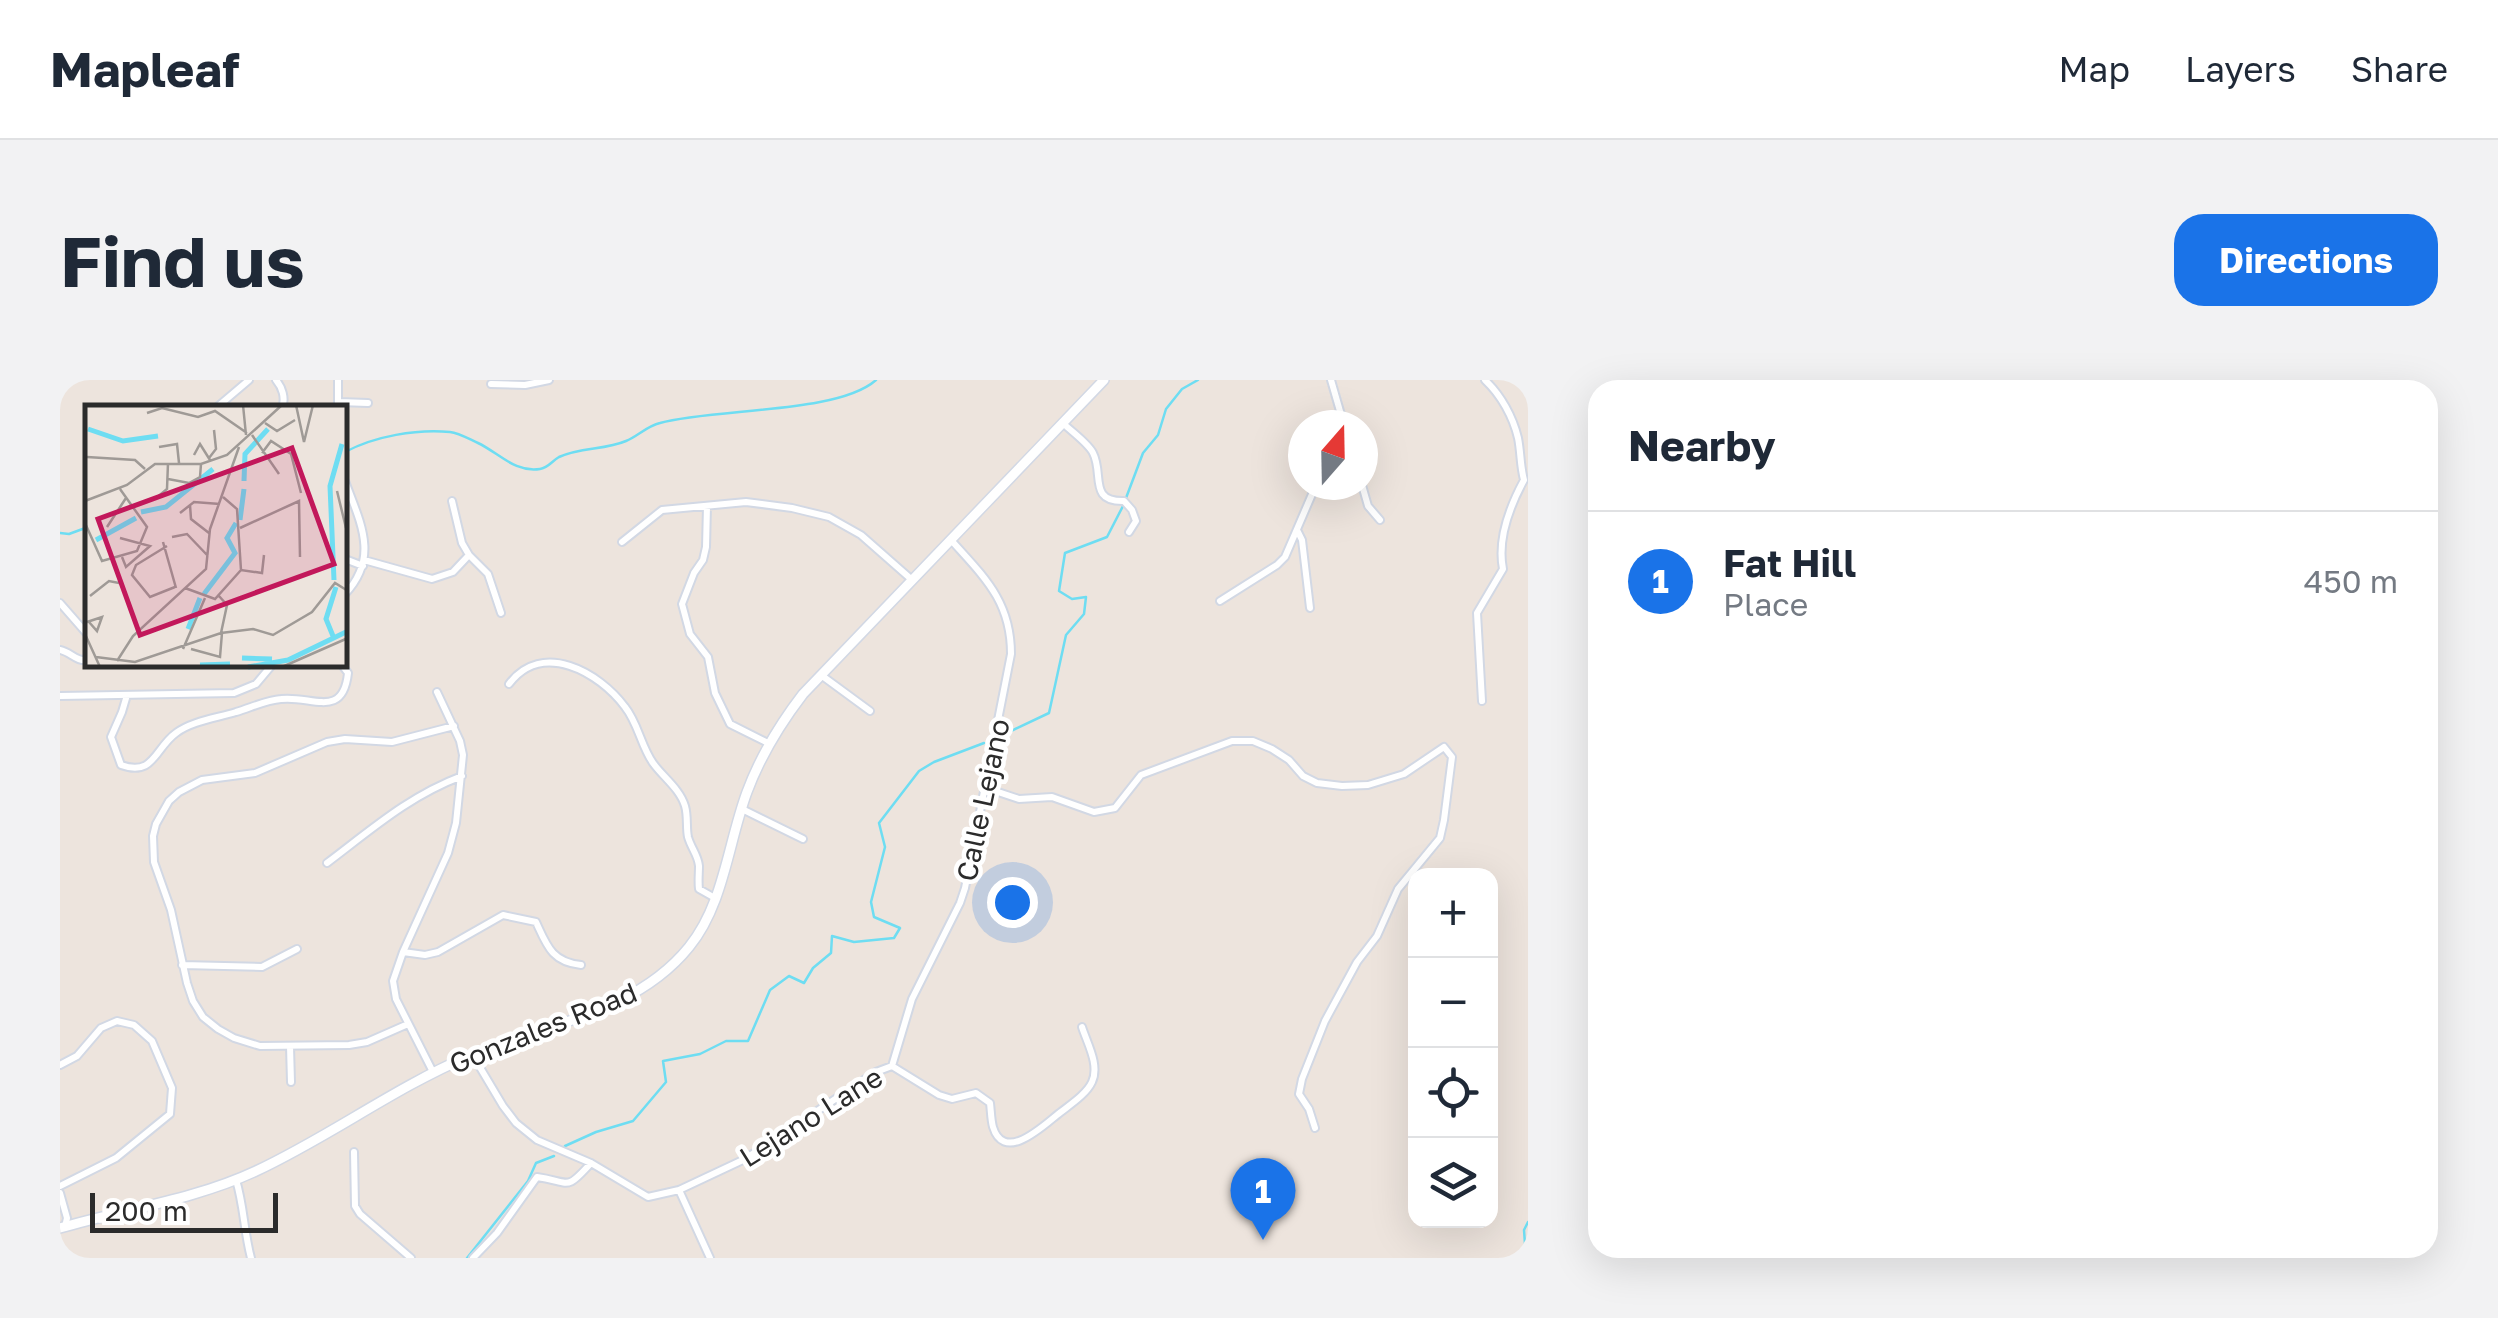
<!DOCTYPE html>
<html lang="en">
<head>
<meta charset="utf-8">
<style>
	body { margin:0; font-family:"Golos Text",sans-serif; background:#f2f2f3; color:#1f2937 }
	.controls { position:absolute; right:30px; bottom:30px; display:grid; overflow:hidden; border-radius:20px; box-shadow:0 10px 40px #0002 }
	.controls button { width:90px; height:90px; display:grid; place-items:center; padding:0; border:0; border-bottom:2px solid #e0e1e3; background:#fff; color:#1f2937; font:50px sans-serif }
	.compass { position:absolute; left:1228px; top:30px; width:90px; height:90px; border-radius:50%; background:#fff; box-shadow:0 10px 40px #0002; rotate:20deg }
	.scale { position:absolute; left:30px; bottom:25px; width:188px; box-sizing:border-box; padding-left:10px; border:5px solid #2b2b2b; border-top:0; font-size:28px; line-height:35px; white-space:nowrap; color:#2b2b2b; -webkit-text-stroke:8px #fff; paint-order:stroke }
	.you { position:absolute; left:952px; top:522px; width:35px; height:35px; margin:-25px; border:8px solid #fff; border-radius:50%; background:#1a73e8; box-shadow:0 0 0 15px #1a73e833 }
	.badge { display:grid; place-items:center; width:65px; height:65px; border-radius:50%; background:#1a73e8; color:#fff; font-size:32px; font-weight:700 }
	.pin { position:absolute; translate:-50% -82px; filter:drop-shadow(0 2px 5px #0008) }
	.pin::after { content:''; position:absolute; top:52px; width:35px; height:30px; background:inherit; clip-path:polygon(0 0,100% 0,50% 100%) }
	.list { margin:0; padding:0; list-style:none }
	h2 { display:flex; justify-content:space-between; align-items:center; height:130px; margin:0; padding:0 40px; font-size:42px }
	h2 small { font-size:32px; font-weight:400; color:#747a83 }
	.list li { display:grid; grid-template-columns:65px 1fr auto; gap:30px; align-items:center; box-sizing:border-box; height:140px; padding:0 40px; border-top:2px solid #e0e1e3 }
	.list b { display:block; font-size:38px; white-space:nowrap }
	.list p { margin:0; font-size:32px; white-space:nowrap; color:#747a83 }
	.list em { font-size:32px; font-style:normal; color:#747a83 }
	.icon { flex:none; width:55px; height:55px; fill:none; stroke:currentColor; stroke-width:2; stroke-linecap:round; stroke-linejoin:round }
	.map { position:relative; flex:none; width:1468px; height:878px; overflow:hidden; border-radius:30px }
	header { display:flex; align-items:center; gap:60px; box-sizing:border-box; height:140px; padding:0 50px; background:#fff; border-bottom:2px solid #e0e1e3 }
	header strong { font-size:48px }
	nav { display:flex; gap:55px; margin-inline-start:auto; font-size:35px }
	.intro { display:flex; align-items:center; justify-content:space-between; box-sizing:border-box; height:240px; padding:0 60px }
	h1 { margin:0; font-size:70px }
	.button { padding:25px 45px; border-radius:30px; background:#1a73e8; color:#fff; font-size:35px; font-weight:700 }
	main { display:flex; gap:60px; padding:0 60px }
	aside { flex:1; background:#fff; border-radius:30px; box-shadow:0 10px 40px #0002 }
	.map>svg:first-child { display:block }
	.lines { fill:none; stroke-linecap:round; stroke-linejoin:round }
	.stream { stroke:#6eddf2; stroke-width:2.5 }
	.minor-casing { stroke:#d2d8e4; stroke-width:10 }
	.tertiary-casing { stroke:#d2d8e4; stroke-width:12 }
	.minor { stroke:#fff; stroke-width:6 }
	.tertiary { stroke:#fff; stroke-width:9 }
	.labels { text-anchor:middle; stroke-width:9; stroke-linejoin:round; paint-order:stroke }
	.street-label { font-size:28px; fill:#2b2b2b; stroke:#fff }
	.inset-river { fill:none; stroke:#6eddf2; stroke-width:5 }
	.inset-road { fill:none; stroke:#9f9a96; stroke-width:2.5 }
	.view { fill:#c2185b; fill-opacity:0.15; stroke:#c2185b; stroke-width:5 }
	.inset-edge { fill:none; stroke:#2b2b2b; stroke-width:5 }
</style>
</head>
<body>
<header>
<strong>Mapleaf</strong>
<nav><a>Map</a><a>Layers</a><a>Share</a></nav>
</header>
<div class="intro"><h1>Find us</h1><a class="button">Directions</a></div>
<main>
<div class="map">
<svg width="1468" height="878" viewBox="0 0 1468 878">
	<rect width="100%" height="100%" fill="#ede4dd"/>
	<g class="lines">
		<!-- stream -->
		<path class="stream" d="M285,72c30,-16 71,-23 105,-20 9,1 19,7 28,11 21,10 37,30 62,26 8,-1 12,-8 19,-12 21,-10 46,-7 67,-16 12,-5 21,-15 34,-18 54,-15 178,-9 216,-43
			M1066,118l17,-45 15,-18 8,-26 16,-20 16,-9
			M0,153l9,1 19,-7
			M949,352l40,-19 17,-78 18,-21 2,-17 -14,2 -13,-8 6,-38 42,-16 16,-31
			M505,766l31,-14 37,-11 33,-39 -3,-21 37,-7 26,-13h22l22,-51 19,-14 15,7 9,-15 18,-15 1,-17 22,6 40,-4 6,-10 -26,-11 -3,-15 14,-55 -6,-24 40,-52 15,-9 50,-19
			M407,878l61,-77 8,-18 18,-7
			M1466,878l-2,-28 4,-8"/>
		<!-- minor casing -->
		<g class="minor-casing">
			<path id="minor" d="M216,0c6,7 10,18 6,28
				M278,0v28
				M1271,0l13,45
				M431,4l34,1 24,-5
				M279,22l29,1
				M156,28l33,-28
				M1004,44c8,8 24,19 29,29 11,21 -5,49 31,48l8,9 4,11 -7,11
				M285,101c15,41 35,76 0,113
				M1302,105l6,21 12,14
				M392,121l10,42 7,12 19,19 13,39
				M647,126l-1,41 -3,13 -9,13 -12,31 8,30 18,23 7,36 15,31 40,20
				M1237,150l5,10 8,68
				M562,162l40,-32 84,-8 46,6 37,9 32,18 50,44
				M285,179l18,7
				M304,180l68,19 21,-7 16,-17
				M1160,221l57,-36 8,-8 31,-72
				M0,223l28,32
				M0,270c11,2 16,12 28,10
				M761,295l49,36
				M449,304c33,-44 90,-12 116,23 13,16 16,39 28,56 10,14 27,26 32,43 3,10 1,22 3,31 3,11 10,18 11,29 0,8 -1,15 0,23l16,9
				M67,315l-5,17 -11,25 10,28c33,12 34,-17 55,-32 16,-12 41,-15 60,-21 14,-4 30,-12 45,-13 30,-4 62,21 67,-26l-6,-8
				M0,316l174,-3 22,-9 16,-19
				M1422,321l-5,-88 26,-44c-6,-30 7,-63 21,-89 -4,-15 -3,-27 -6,-42 -5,-21 -17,-43 -33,-58
				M926,408l33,11 33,-2 42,15 21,-4 26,-33 91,-34h21l19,8 17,11 14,16 14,7 25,3 26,-1 36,-11 40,-27 8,10 -8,63 -4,18 -42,51 -21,47 -20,26 -32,59 -23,58 -3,15 10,15 6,19
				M682,429l61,30
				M267,483c45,-34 82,-67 135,-87
				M343,572l22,3 13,-3 65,-37 33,7c11,24 16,40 45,43
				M122,585l80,2 35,-18
				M348,644l-41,18 -18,3 -89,1 -26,-8 -16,-9 -15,-12 -10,-16 -6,-18 -16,-73 -17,-48 -1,-26 3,-12 13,-23 10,-9 23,-12 53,-7 72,-31 18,-3 47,3 62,-16
				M230,666l1,36
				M412,674l31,52 13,17 21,17 54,23 57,34 31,-7 66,-31 131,-87 16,-6 47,29 13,4 24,-6 14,10c1,8 1,17 3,24 11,36 49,0 64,-12 11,-9 29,-20 35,-33 8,-17 -5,-39 -10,-55
				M0,685l17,-9 24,-28 16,-7 17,4 18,16 20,47 -2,26 -54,44 -56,28
				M832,686l20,-67 48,-96 5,-15 46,-234c0,-53 -27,-77 -60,-114
				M373,692l-37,-73 -3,-18 10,-29 45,-99 8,-30 7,-68 -3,-14 -23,-49
				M294,772l1,54 5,8 51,44
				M176,800c8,26 8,52 15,78
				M619,810l31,68
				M0,813l7,25 -2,9
				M413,878l24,-25 40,-56c34,5 28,15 54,-14"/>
		</g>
		<!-- tertiary casing -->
		<g class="tertiary-casing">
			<path id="tertiary" d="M0,848c65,-19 134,-28 196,-57 73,-34 138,-83 213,-115 75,-32 166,-42 220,-109 35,-43 39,-104 58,-155 13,-35 33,-68 56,-98l301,-314"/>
		</g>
		<!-- minor -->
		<use href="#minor" class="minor"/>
		<!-- tertiary -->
		<use href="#tertiary" class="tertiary"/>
	</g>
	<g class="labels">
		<!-- street labels -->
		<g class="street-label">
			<text transform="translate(923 420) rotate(-78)" y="10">Calle Lejano</text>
			<text transform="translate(483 648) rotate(-22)" y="10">Gonzales Road</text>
			<text transform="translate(751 737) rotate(-32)" y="10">Lejano Lane</text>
		</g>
	</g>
	<!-- overview -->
	<g transform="translate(25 25)">
		<rect width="262" height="262" fill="#ede4dd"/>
		<path class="inset-river" d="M3,24l35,12 35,-5M159,76l1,-27 23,-25M56,107l25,-5 47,-38M155,115l4,-31M11,135l40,-22M249,175l-4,-94 12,-42M119,189l31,-41 -8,-15 9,-15M103,224l12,-31M248,231l-7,-17 10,-32M157,253l30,1M115,260l30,-1M163,262l40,-7 60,-29"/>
		<path class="inset-road" d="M158,0l3,30M211,0l8,37 9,-37M62,8l15,-5 36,9 17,-6 32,22M180,18l12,8 18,-11M167,30l27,39M74,42l18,-3 2,19M177,48l9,-12 20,13 10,39M109,50l6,-11 10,16M2,52l48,3 10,9M124,53l7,-9 -2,-19M83,74l21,4 11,-6 1,-13M252,86l9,37M138,92l14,12 4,61M70,94l12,-10 1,-26M0,96l42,-16 28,-21h46l26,-9 55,-50M105,100l1,14 18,14M95,108l14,-11 26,2M0,118l17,38 35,-10 10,-24 -27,-38M22,122l19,-29M155,123l59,-27 1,56M87,132l15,-3 21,22M35,133l30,8 -24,21 -4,-10M78,137l13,46M82,141l-31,19 -4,10 18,22 25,-10M100,183l30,11 26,-29 21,3 2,-18M5,191l19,-15 10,2M134,191l8,9 -6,28M2,217l15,-5 -5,14 -8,-9M0,229l15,33M98,244l22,-51M106,244l29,8 2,-24M11,252l39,5 86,-29 32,-4 20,6 39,-23 23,-29 13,8M32,256l16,-25 73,-67 4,-40 29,-82M197,262l66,-29"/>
		<path class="view" d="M207,43l42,116 -194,71 -42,-116z"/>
		<rect width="262" height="262" class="inset-edge"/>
	</g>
</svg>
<div class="controls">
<button>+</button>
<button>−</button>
<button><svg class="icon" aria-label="locate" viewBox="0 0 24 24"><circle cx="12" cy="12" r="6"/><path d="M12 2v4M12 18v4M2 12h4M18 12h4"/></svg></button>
<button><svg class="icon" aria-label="layers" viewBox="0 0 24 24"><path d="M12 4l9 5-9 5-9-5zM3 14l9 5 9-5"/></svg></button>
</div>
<svg class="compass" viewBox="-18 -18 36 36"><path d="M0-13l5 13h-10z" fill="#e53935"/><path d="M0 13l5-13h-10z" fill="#747a83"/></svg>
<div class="scale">200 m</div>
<div class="you"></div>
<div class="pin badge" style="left:1203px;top:860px">1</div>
</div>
<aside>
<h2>Nearby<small></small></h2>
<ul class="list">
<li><span class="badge">1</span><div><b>Fat Hill</b><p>Place</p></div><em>450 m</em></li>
</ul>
</aside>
</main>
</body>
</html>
